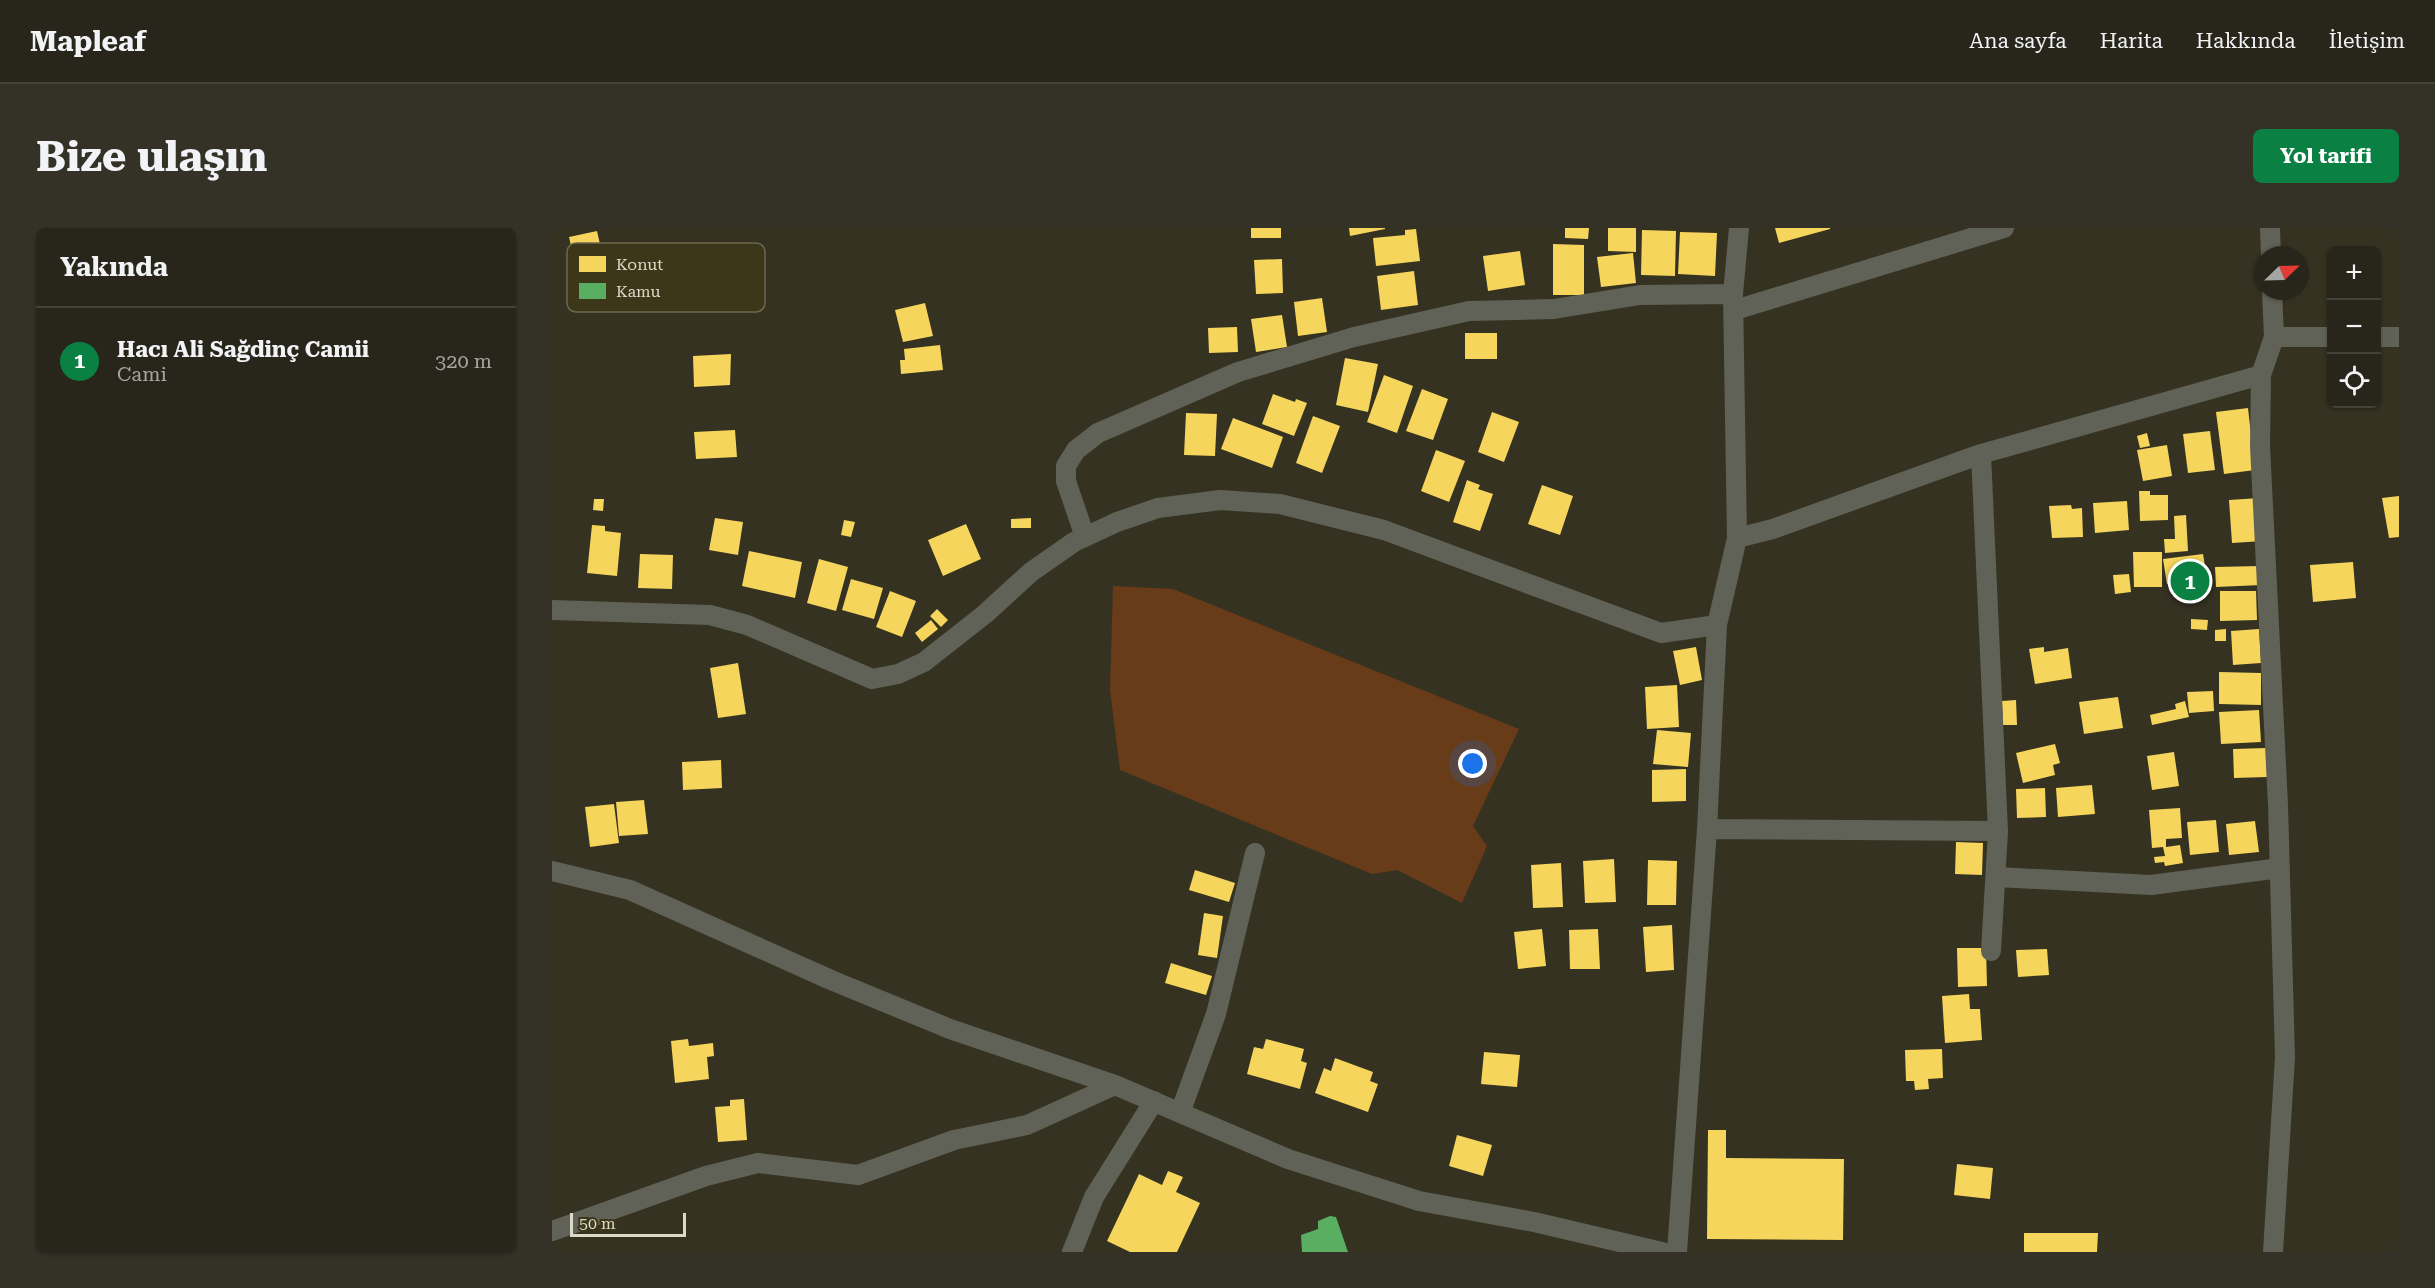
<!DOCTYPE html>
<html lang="tr">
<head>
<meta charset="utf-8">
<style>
	body { margin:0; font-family:"Roboto Serif",serif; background:#343227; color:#f1f3f6 }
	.controls { position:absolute; right:18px; top:18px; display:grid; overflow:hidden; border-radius:9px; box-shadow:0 2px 4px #0004 }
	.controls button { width:54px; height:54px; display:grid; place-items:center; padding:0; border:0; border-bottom:2px solid #444339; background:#28261a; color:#f1f3f6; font:30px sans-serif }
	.compass { position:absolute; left:1703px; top:18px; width:54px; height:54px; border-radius:50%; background:#28261a; box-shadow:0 2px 4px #0004; rotate:67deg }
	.scale { position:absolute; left:18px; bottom:15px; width:116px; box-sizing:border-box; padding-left:6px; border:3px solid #dcd9c8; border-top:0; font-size:16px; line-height:21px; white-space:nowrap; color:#dcd9c8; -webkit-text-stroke:4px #3d371a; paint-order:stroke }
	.you { position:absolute; left:921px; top:536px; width:21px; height:21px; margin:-15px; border:4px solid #fff; border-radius:50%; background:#1a73e8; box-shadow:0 0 0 9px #1a73e833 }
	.badge { display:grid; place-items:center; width:39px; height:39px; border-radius:50%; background:#0b8043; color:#fff; font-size:20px; font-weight:700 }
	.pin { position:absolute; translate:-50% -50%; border:3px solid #fff; box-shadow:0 2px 6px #0006 }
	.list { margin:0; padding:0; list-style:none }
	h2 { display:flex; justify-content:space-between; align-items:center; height:78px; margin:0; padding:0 24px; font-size:26px }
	h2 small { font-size:20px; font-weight:400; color:#a5a5a2 }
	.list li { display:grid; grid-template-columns:39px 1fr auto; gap:18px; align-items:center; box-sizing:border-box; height:108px; padding:0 24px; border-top:2px solid #444339 }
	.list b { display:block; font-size:22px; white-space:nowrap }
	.list p { margin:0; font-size:20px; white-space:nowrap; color:#a5a5a2 }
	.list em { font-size:20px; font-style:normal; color:#a5a5a2 }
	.icon { flex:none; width:33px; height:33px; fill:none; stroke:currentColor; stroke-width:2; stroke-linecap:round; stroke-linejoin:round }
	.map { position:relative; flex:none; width:1847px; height:1024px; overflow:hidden; border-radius:9px }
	header { display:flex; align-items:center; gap:36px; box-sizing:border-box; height:84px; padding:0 30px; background:#28261a; border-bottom:2px solid #444339 }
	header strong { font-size:28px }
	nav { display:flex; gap:33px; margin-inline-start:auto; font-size:21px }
	.intro { display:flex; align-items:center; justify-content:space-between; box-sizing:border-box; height:144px; padding:0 36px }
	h1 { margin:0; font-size:42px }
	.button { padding:15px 27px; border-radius:9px; background:#0b8043; color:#fff; font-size:21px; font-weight:700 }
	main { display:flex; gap:36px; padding:0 36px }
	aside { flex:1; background:#28261a; border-radius:9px; box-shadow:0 2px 4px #0004 }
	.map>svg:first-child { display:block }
	.pitch { fill:#683b19 }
	.homes { fill:#f6d55c }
	.public { fill:#5aae61 }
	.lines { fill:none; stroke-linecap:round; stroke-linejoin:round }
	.minor { stroke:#606257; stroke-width:20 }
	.key { fill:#3d371a; stroke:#6d684e; stroke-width:1.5 }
	.key-label { font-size:16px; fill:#dcd9c8 }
</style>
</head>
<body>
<header>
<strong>Mapleaf</strong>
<nav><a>Ana sayfa</a><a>Harita</a><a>Hakkında</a><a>İletişim</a></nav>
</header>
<div class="intro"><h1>Bize ulaşın</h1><a class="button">Yol tarifi</a></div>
<main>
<aside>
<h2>Yakında<small></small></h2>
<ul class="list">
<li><span class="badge">1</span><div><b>Hacı Ali Sağdinç Camii</b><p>Cami</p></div><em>320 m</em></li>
</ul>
</aside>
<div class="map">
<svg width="1847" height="1024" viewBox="0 0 1847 1024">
	<rect width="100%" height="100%" fill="#353222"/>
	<!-- pitch -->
	<path class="pitch" d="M561,358l60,3 346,140 -46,97 14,20 -25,57 -65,-33 -25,4 -252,-104 -10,-80z"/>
	<!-- homes -->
	<path class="homes" d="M699,0h30v10h-30z
		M797,0h36v1l-35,7z
		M1013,0h24l-1,11 -23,-1z
		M1056,0h28v24l-28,-1z
		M1223,0h55v1l-51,14z
		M864,1l4,32 -44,5 -3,-28 32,-3v-5z
		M1090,2l34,1 -1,45 -34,-1z
		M45,3l6,26 -28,7 -6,-27z
		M1128,4l37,1 -2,43 -37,-2z
		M1001,16l31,1v50h-31z
		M968,23l5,34 -37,6 -5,-35z
		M1081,25l3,30 -35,4 -4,-30z
		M730,31l1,34 -27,1 -2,-34z
		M862,43l4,34 -37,5 -4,-34z
		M770,70l5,34 -29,4 -4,-34z
		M373,75l8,33 -30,6 -8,-32z
		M730,87l5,32 -31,5 -5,-33z
		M685,99l1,25 -29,1 -1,-25z
		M913,105h32v26h-32z
		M388,117l3,25 -42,4 -1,-14h5l-1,-11z
		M179,126l-1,31 -36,2 -1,-31z
		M793,130l33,6 -10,48 -32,-7z
		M832,147l29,11 -16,47 -30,-11z
		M870,161l26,10 -15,41 -27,-9z
		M721,166l22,8 1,-3 11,4 -13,33 -32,-12z
		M1696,180l7,62 -31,4 -8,-62z
		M940,184l27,10 -15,40 -26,-10z
		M634,185l31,1 -2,42 -31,-1z
		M761,188l27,10 -18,47 -26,-10z
		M681,190l50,19 -11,31 -51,-19z
		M183,202l2,27 -41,2 -2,-27z
		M1658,203l5,39 -27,3 -5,-39z
		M1595,205l3,13 -10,2 -3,-12z
		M1615,217l5,31 -29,5 -6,-31z
		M884,222l29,11 -16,41 -28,-11z
		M915,252l13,5 -2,4 15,5 -13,37 -27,-9z
		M990,257l31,11 -13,39 -32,-11z
		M1587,263h11v4h18v25l-28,1z
		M1847,268v41l-10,1 -7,-40z
		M1707,270l4,43 -31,2 -3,-43z
		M42,271h10l-1,12 -10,-1z
		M1575,273l2,29 -34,3 -2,-30z
		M1519,277l1,4 10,-1 1,29 -31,1 -3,-32z
		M1634,287l2,36 -23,2 -1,-14h11l-1,-23z
		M163,290l28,4 -5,33 -29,-5z
		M479,290v10h-20v-9z
		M292,292l11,2 -4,15 -10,-2z
		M414,296l15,35 -38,17 -15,-36z
		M40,297l13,1v5l16,2 -4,43 -30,-3z
		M197,323l53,11 -7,36 -53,-12z
		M1581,324h29v35h-28z
		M88,326l33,1 -1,34 -34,-1z
		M1651,326l4,24 -40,6 -4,-25z
		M267,331l29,8 -12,44 -29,-8z
		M1801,334l3,36 -43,4 -3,-37z
		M1709,338v19l-45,2 -1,-20z
		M1577,346l2,18 -16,2 -2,-19z
		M299,351l32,9 -9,31 -32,-9z
		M338,363l26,10 -14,36 -26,-10z
		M1668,363h36l1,29 -37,1z
		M385,381l11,11 -7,7 -11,-11z
		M1639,391l17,1 -1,10 -16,-1z
		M379,392l7,9 -16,13 -7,-9z
		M1674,401v12h-11v-11z
		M1707,401l2,34 -28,2 -2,-34z
		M1144,419l6,33 -22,5 -7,-34z
		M1492,419v5l24,-4 4,30 -37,6 -6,-35z
		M186,435l8,51 -28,4 -8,-50z
		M1667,444l42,1v32l-42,-1z
		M1125,457l2,42 -32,2 -2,-42z
		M1661,463l1,20 -25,2 -2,-21z
		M1566,469l5,31 -39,6 -5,-32z
		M1464,472l1,25h-14l-1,-24z
		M1633,473l4,16 -37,8 -2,-10 26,-6 -1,-5z
		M1707,482l2,32 -40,2 -2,-32z
		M1105,502l34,3 -3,34 -35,-3z
		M1503,516l5,19 -7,2 2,10 -32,8 -7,-30z
		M1714,520l1,29 -33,1 -1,-29z
		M1622,524l5,34 -27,4 -5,-34z
		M169,532l1,28 -39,2 -1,-28z
		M1134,541v32l-34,1v-32z
		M1540,557l3,29 -37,3 -2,-29z
		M1493,560l1,29 -29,1 -1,-29z
		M92,572l4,34 -29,2 -3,-34z
		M62,576l5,39 -29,4 -5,-40z
		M1628,580l2,30 -16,1v8l14,-2 3,18 -18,3 -1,-4 -9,1 -1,-6 11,-1 -2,-9 -11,1 -3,-38z
		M1664,592l3,32 -29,3 -3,-33z
		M1703,593l4,31 -30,3 -3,-31z
		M1404,614l27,1 -1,32 -27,-1z
		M1062,631l2,43 -31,1 -2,-42z
		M1096,632l29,1 -1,44h-29z
		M1009,635l2,44 -30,1 -2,-43z
		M643,642l40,13 -6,19 -40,-12z
		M652,685l19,3 -6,42 -19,-3z
		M1120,697l2,45 -28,2 -3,-45z
		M990,701l4,37 -28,3 -4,-37z
		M1046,701l2,40h-30l-1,-39z
		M1405,720h29l1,38 -29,1z
		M1495,721l2,26 -31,2 -2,-27z
		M619,735l41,13 -6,19 -41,-12z
		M1417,766l1,15h10l2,31 -37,3 -3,-47z
		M136,811l1,7 24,-3 1,13 -7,1 2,22 -34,4 -4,-42z
		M714,811l38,10 -3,12 6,2 -7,26 -53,-15 7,-27 9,2z
		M1390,821l1,29 -15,1 1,10 -14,1 -1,-9h-8l-1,-31z
		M932,824l36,3 -3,32 -36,-3z
		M783,830l38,14 -3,9 8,3 -10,28 -53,-19 9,-25 7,3z
		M192,871l3,41 -29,2 -3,-35 15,-1v-6z
		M1156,902h18v28l118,1 -1,81 -136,-1z
		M905,907l35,10 -9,31 -34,-10z
		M1405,936l36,4 -3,31 -36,-4z
		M616,943l15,6 -7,15 24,11 -23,49h-47l-23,-11 32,-67 23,11z
		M1472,1005h74l-1,19h-73z"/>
	<!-- public -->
	<path class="public" d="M778,988l6,1 12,35h-46l-1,-17 17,-6v-8z"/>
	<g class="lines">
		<!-- minor -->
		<path class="minor" d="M1718,0l1,27
			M1720,63l2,46
			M1183,82l269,-82
			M1824,109h23
			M1709,147l-1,71 18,359 7,252 -12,195
			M1429,226l17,377 -7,120
			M533,309l-19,-56v-15l10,-16 22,-17 140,-61 116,-35 115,-26 85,-2 86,-14 93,-1
			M1185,310l36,-9 208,-75 280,-79 13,-38h58
			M0,382l158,5 37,10 125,54 26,-5 26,-12 61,-48 46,-42 43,-30 43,-20 41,-14 62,-8 60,4 104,26 277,103 56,-8
			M1155,601l291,2
			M0,643l78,19 201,90 119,49 165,56 173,74 131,42 115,21 128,30
			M1445,649l154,8 129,-17
			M628,885l36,-99 39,-161
			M0,1003l154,-55 52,-13 100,12 96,-35 73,-15 88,-40
			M520,1024l22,-55 60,-96
			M1125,1024l30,-423 10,-204 20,-87 -4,-244 6,-66"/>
	</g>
	<!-- legend -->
	<rect x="15" y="15" width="198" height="69" rx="9" class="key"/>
	<rect x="27" y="28" width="27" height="16" fill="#f6d55c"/>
	<rect x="27" y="55" width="27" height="16" fill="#5aae61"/>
	<g class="key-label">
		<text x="64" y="42">Konut</text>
		<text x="64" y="69">Kamu</text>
	</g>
</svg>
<div class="controls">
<button>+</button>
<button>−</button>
<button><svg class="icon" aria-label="locate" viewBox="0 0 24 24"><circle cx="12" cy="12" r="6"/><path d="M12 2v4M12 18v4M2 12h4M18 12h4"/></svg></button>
</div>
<svg class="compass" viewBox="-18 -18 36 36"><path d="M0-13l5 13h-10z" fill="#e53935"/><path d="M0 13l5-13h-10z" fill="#a5a5a2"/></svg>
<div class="scale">50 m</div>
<div class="you"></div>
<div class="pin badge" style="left:1638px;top:353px">1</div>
</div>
</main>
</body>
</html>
